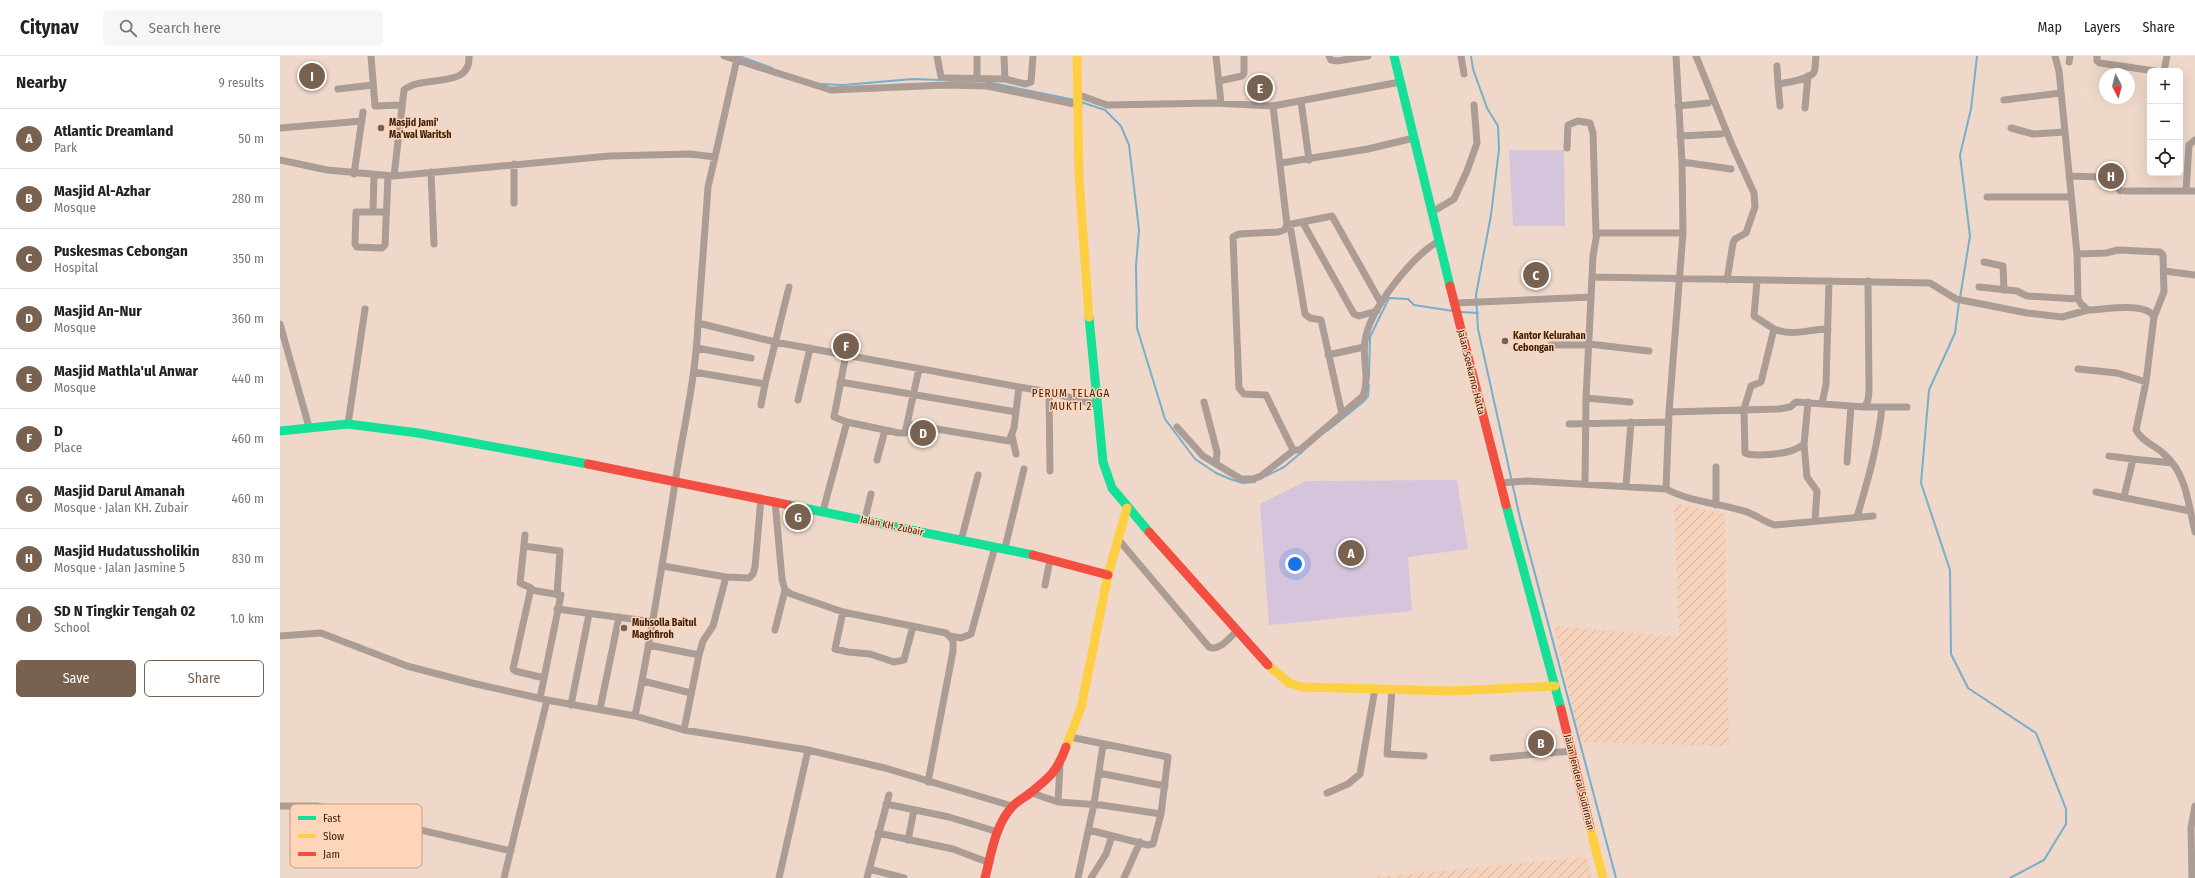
<!DOCTYPE html>
<html lang="en">
<head>
<meta charset="utf-8">
<style>
	body { margin:0; font-family:"Fira Sans Condensed",sans-serif; background:#f6f6f6; color:#222 }
	.controls { position:absolute; right:12px; top:12px; display:grid; overflow:hidden; border-radius:6px; box-shadow:0 4px 16px #0002 }
	.controls button { width:36px; height:36px; display:grid; place-items:center; padding:0; border:0; border-bottom:1px solid #e0e0e0; background:#fff; color:#222; font:20px sans-serif }
	.compass { position:absolute; left:1819px; top:12px; width:36px; height:36px; border-radius:50%; background:#fff; box-shadow:0 4px 16px #0002; rotate:173deg }
	.you { position:absolute; left:1015px; top:508px; width:14px; height:14px; margin:-10px; border:3px solid #fff; border-radius:50%; background:#1a73e8; box-shadow:0 0 0 6px #1a73e833 }
	.badge { display:grid; place-items:center; width:26px; height:26px; border-radius:50%; background:#79614f; color:#fff; font-size:13px; font-weight:700 }
	.pin { position:absolute; translate:-50% -50%; border:2px solid #fff; box-shadow:0 1px 4px #0006 }
	.list { margin:0; padding:0; list-style:none }
	h2 { display:flex; justify-content:space-between; align-items:center; height:52px; margin:0; padding:0 16px; font-size:17px }
	h2 small { font-size:13px; font-weight:400; color:#767676 }
	.list li { display:grid; grid-template-columns:26px 1fr auto; gap:12px; align-items:center; box-sizing:border-box; height:60px; padding:0 16px; border-top:1px solid #e0e0e0 }
	.list b { display:block; font-size:15px; white-space:nowrap }
	.list p { margin:0; font-size:13px; white-space:nowrap; color:#767676 }
	.list em { font-size:13px; font-style:normal; color:#767676 }
	.actions { display:flex; gap:8px; padding:12px 16px }
	.actions a { flex:1; padding:9px 0; border:1px solid #79614f; border-radius:6px; text-align:center; font-size:14px; color:#79614f }
	.actions .main { background:#79614f; color:#fff }
	.icon { flex:none; width:22px; height:22px; fill:none; stroke:currentColor; stroke-width:2; stroke-linecap:round; stroke-linejoin:round }
	.map { position:relative; flex:none; width:1915px; height:822px; overflow:hidden }
	header { display:flex; align-items:center; gap:24px; box-sizing:border-box; height:56px; padding:0 20px; background:#fff; border-bottom:1px solid #e0e0e0 }
	header strong { font-size:19px }
	nav { display:flex; gap:22px; margin-inline-start:auto; font-size:14px }
	.search { width:280px; height:36px; background:#f6f6f6; display:flex; align-items:center; gap:10px; box-sizing:border-box; padding:0 14px; border-radius:6px; color:#767676; font-size:15px }
	main { display:flex }
	aside { flex:1; background:#fff }
	.map>svg:first-child { display:block }
	.industrial { fill:url(#industrial-furrows) }
	.green { fill:#d6c4dc }
	.lines { fill:none; stroke-linecap:round; stroke-linejoin:round }
	.stream { stroke:#77aecb; stroke-width:2 }
	.street { stroke:#ab9d95; stroke-width:7 }
	.fast { stroke:#16e098; stroke-width:9 }
	.slow { stroke:#ffcf43; stroke-width:9 }
	.jam { stroke:#f24e42; stroke-width:9 }
	.poi-dot { fill:#79614f; stroke:#ffd5b9; stroke-width:1.5 }
	.labels { text-anchor:middle; stroke-width:3; stroke-linejoin:round; paint-order:stroke }
	.poi-label { font-size:10px; font-weight:bold; fill:#3a210d; stroke:#ffd5b9; text-anchor:start }
	.street-label { font-size:10px; fill:#3a210d; stroke:#ffd5b9 }
	.neighbourhood-label { font-size:11px; letter-spacing:1px; fill:#3a210d; stroke:#ffd5b9 }
	.key { fill:#ffd5b9; stroke:#c49f85; stroke-width:1 }
	.key-label { font-size:11px; fill:#3a210d }
</style>
</head>
<body>
<header>
<strong>Citynav</strong>
<div class="search"><svg class="icon" aria-label="search" viewBox="0 0 24 24"><circle cx="10" cy="10" r="6"/><path d="M15 15l6 6"/></svg>Search here</div>
<nav><a>Map</a><a>Layers</a><a>Share</a></nav>
</header>
<main>
<aside>
<h2>Nearby<small>9 results</small></h2>
<ul class="list">
<li><span class="badge">A</span><div><b>Atlantic Dreamland</b><p>Park</p></div><em>50 m</em></li>
<li><span class="badge">B</span><div><b>Masjid Al-Azhar</b><p>Mosque</p></div><em>280 m</em></li>
<li><span class="badge">C</span><div><b>Puskesmas Cebongan</b><p>Hospital</p></div><em>350 m</em></li>
<li><span class="badge">D</span><div><b>Masjid An-Nur</b><p>Mosque</p></div><em>360 m</em></li>
<li><span class="badge">E</span><div><b>Masjid Mathla'ul Anwar</b><p>Mosque</p></div><em>440 m</em></li>
<li><span class="badge">F</span><div><b>D</b><p>Place</p></div><em>460 m</em></li>
<li><span class="badge">G</span><div><b>Masjid Darul Amanah</b><p>Mosque · Jalan KH. Zubair</p></div><em>460 m</em></li>
<li><span class="badge">H</span><div><b>Masjid Hudatussholikin</b><p>Mosque · Jalan Jasmine 5</p></div><em>830 m</em></li>
<li><span class="badge">I</span><div><b>SD N Tingkir Tengah 02</b><p>School</p></div><em>1.0 km</em></li>
</ul>
<div class="actions"><a class="main">Save</a><a>Share</a></div>
</aside>
<div class="map">
<svg width="1915" height="822" viewBox="0 0 1915 822">
	<defs>
		<pattern id="industrial-furrows" width="10" height="10" patternUnits="userSpaceOnUse"><rect width="10" height="10" fill="#f6d2bb"/><path d="M-1 1l2-2M0 10L10 0M9 11l2-2" fill="none" stroke="#d4b4a0"/></pattern>
	</defs>
	<rect width="100%" height="100%" fill="#efd8c9"/>
	<!-- industrial -->
	<path class="industrial" d="M1394,447l51,11 4,232 -149,-4 -26,-116 125,11z
		M1306,801l6,21h-225z"/>
	<!-- green -->
	<path class="green" d="M1229,94h55l1,76h-52z
		M1177,424l11,69 -60,8 4,54 -143,14 -9,-121 46,-23z"/>
	<g class="lines">
		<!-- stream -->
		<path class="stream" d="M459,0l33,12
			M1191,0l2,13 14,39 11,18 1,23 -8,66 -15,80 2,34 42,189 96,360
			M707,26l88,18
			M542,28l21,1 70,-6 28,1
			M801,46l24,8 16,16 8,19 10,85 -3,35 1,63 28,91 30,40 21,14 14,6 13,4 12,-1
			M1680,242l10,-62 -10,-81 11,-46 6,-53
			M1679,246l-4,31 -26,57 -8,93 29,87 1,84 17,34 68,45 30,76v15l-22,36 -34,18
			M1181,256l17,1
			M1089,321l1,-40 19,-39 19,1 6,6 39,6
			M1047,375l36,-29 5,-6 1,-11
			M986,420l18,-9 18,-15"/>
		<!-- street -->
		<path class="street" d="M91,0l4,50 26,-1
			M444,0l107,34 115,-5 41,1 92,19
			M657,0l4,21c3,2 54,1 64,2l-1,-23
			M697,0v21
			M936,0l5,47
			M1049,0l2,4 6,1 31,-5
			M1181,0l3,18
			M1416,0l36,89 22,48 1,14 -9,26 -11,6 -2,4 -6,37
			M1775,0l4,15 18,183 1,45 3,5 7,6c16,0 58,-9 66,7l-8,65 -10,48c6,12 19,15 28,24 23,20 24,50 31,78
			M1817,0v5l3,2 55,8
			M1789,6l1,-6
			M1497,10l1,18
			M1884,15l3,-15
			M725,23l20,5 6,-2 2,-26
			M939,25l23,-5 2,-3v-17
			M58,33l35,-4
			M799,39l28,10 107,-2 59,3 127,-24
			M1724,44l57,-7
			M1021,45l8,59
			M993,50l14,119 -3,5 -6,2 -39,2 -6,3 6,151 5,6 22,1 27,55h7l63,-54c7,-18 -1,-37 2,-55 4,-31 47,-85 74,-100
			M1398,50l30,-3
			M1500,50l-2,-22c7,-1 33,-5 36,-12 2,-4 1,-11 2,-16
			M1525,52l3,-32
			M0,72l82,-7
			M1731,72l22,6 32,-2
			M1400,80l41,-2
			M1287,92l1,-23 10,-4 12,2 3,10 3,101
			M435,101l22,-98
			M0,104l47,10 67,6 215,-20 81,-2 25,3 -7,30 -10,136
			M1402,106l49,7
			M1001,107l87,-14 46,-11
			M234,108v39
			M151,116l3,72
			M74,118l9,-62
			M114,120l10,-86c19,-16 67,0 65,-34
			M1789,120l30,1 5,7 14,2 2,5
			M1845,135h70
			M1906,135l3,-46 6,-5
			M1707,141h84
			M93,155l1,-36
			M106,156h-30l-1,32 2,3 25,1 3,-3 3,-69
			M1152,156l22,-13 13,-28 10,-28 -3,-38
			M1023,167l51,91 5,2 18,-5
			M1009,168l2,7 14,83 5,4 11,2 21,94
			M1007,169l45,-9 49,87
			M1797,198l29,-1 12,-3 42,2 3,3 1,37 -10,25
			M1704,206l19,4 1,24
			M1884,215l31,4
			M1312,221l338,6 26,16 71,14 35,4 26,-7
			M1477,225l-3,35 20,13 -13,53 -10,4 -7,23 1,44c9,4 39,1 48,-3 4,-1 7,-4 11,-5
			M1699,231l38,4 10,5 51,3
			M1311,241l-5,101 44,4
			M1176,247l135,-6 2,-41 4,-23h86
			M0,268l29,103
			M1494,273c20,8 34,0 54,0
			M1309,288l60,7
			M1271,289h37
			M417,292l54,10
			M566,298l-12,63 13,5 52,11h6l2,-9
			M1048,299l36,-8
			M639,313l-12,55 102,17 5,-13 5,-41 30,5 49,13
			M1798,313l39,4 29,9
			M414,316l71,12 24,-97
			M560,326l176,30
			M769,336l1,79
			M518,344l12,-52
			M924,346l13,50 -1,12
			M1528,346l-4,43 3,32 10,14 -2,30
			M1542,347l4,-18 3,-104
			M481,349l4,-21
			M1585,351h42
			M1389,356l110,-3 11,-2 6,-5 69,5 3,-7 1,-9 -1,-110
			M68,368l17,-115
			M1289,368l100,-2
			M897,371l26,29 38,23h12l8,-3 33,-26
			M732,380l4,18
			M1829,400l24,3
			M597,404l8,-30
			M1567,406l4,-56
			M1220,427l27,-2 139,8 3,-77 14,-179 -1,-71 -6,-106
			M1305,428l1,-86
			M1346,430l5,-64
			M1386,433c25,13 52,14 78,22 11,3 20,11 31,14l98,-9
			M1816,436l94,19
			M1844,441l9,-38 39,4
			M495,445l7,78 3,11 6,4 52,18 103,21 7,7v11l-25,131
			M1436,449v-38
			M543,455l24,-89
			M1577,461c11,-37 21,-72 25,-110
			M585,463l6,-25
			M245,479l-5,48 11,5 -18,81 2,2 29,7
			M838,483l91,108c10,5 21,-10 28,-16
			M681,485l17,-66
			M244,490l36,5 -3,44
			M725,492l19,-79
			M383,510l63,11 23,1 4,-4 2,-7 6,-69
			M765,529l5,-25
			M251,534l30,5 -21,103
			M277,553l97,13
			M563,556l-8,37 13,3 22,2 24,8 10,-2 9,-34
			M495,574l10,-40
			M0,580l41,-3 86,33 65,17 75,17 88,16 49,14 124,20 77,18 127,38
			M670,580l11,2 10,-4 24,-87
			M369,589l50,10
			M363,625l48,12
			M1112,634l-5,64 37,2
			M291,649l18,-91
			M320,653l19,-92
			M355,660c16,-77 28,-155 40,-233 8,-53 21,-106 23,-160l77,19 244,45
			M404,674l15,-75 4,-14 10,-15 13,-49
			M790,681l98,20 -7,57 -8,30 -5,1 -59,-15
			M1213,702l79,-7
			M819,717l66,13
			M749,736l29,10 43,3 60,9
			M1047,737l21,-9 12,-10 15,-85
			M778,746l2,-37
			M606,748l63,13 49,15
			M0,750h37l194,45
			M598,777l75,16 37,14
			M628,784l6,-30
			M589,813l35,9
			M224,822l43,-178
			M499,822l29,-128
			M587,822l22,-83
			M798,822l16,-74 9,-59
			M811,822l15,-24 6,-18
			M844,822l16,-36
			M1912,822l-1,-50 4,-22"/>
		<!-- fast -->
		<path class="fast" d="M1114,0l56,230
			M809,261l14,145 9,26 37,44
			M0,375l68,-7 70,9 170,31
			M509,449l244,50
			M1226,449l55,204"/>
		<!-- slow -->
		<path class="slow" d="M797,0l2,122 10,139
			M988,609l21,18 13,4 149,4 104,-5
			M786,691l15,-39 27,-133 19,-67
			M1310,771l13,51"/>
		<!-- jam -->
		<path class="jam" d="M1170,230l56,219
			M308,408l201,41
			M869,476l119,133
			M753,499l75,20
			M1281,653l29,118
			M705,822c6,-23 10,-53 27,-71 4,-5 11,-9 17,-13 20,-16 28,-22 37,-47"/>
	</g>
	<!-- markers -->
	<g class="poi-dot">
		<circle cx="101" cy="72" r="4"/>
		<circle cx="1225" cy="285" r="4"/>
		<circle cx="344" cy="572" r="4"/>
	</g>
	<g class="labels">
		<!-- poi labels -->
		<g class="poi-label">
			<text x="109" y="70">Masjid Jami'<tspan x="109" dy="12">Ma'wal Waritsh</tspan></text>
			<text x="1233" y="283">Kantor Kelurahan<tspan x="1233" dy="12">Cebongan</tspan></text>
			<text x="352" y="570">Muhsolla Baitul<tspan x="352" dy="12">Maghfiroh</tspan></text>
		</g>
		<!-- street labels -->
		<g class="street-label">
			<text transform="translate(1192 316) rotate(76)" y="4">Jalan Soekarno-Hatta</text>
			<text transform="translate(612 469) rotate(12)" y="4">Jalan KH. Zubair</text>
			<text transform="translate(1300 726) rotate(76)" y="4">Jalan Jenderal Sudirman</text>
		</g>
		<!-- neighbourhood labels -->
		<g class="neighbourhood-label">
			<text x="791" y="341">PERUM TELAGA<tspan x="791" dy="13">MUKTI 2</tspan></text>
		</g>
	</g>
	<!-- legend -->
	<rect x="10" y="748" width="132" height="64" rx="6" class="key"/>
	<rect x="18" y="760" width="18" height="4" fill="#16e098"/>
	<rect x="18" y="778" width="18" height="4" fill="#ffcf43"/>
	<rect x="18" y="796" width="18" height="4" fill="#f24e42"/>
	<g class="key-label">
		<text x="43" y="766">Fast</text>
		<text x="43" y="784">Slow</text>
		<text x="43" y="802">Jam</text>
	</g>
</svg>
<div class="controls">
<button>+</button>
<button>−</button>
<button><svg class="icon" aria-label="locate" viewBox="0 0 24 24"><circle cx="12" cy="12" r="6"/><path d="M12 2v4M12 18v4M2 12h4M18 12h4"/></svg></button>
</div>
<svg class="compass" viewBox="-18 -18 36 36"><path d="M0-13l5 13h-10z" fill="#e53935"/><path d="M0 13l5-13h-10z" fill="#767676"/></svg>
<div class="you"></div>
<div class="pin badge" style="left:1071px;top:497px">A</div>
<div class="pin badge" style="left:1261px;top:687px">B</div>
<div class="pin badge" style="left:1256px;top:219px">C</div>
<div class="pin badge" style="left:643px;top:377px">D</div>
<div class="pin badge" style="left:980px;top:32px">E</div>
<div class="pin badge" style="left:566px;top:290px">F</div>
<div class="pin badge" style="left:518px;top:461px">G</div>
<div class="pin badge" style="left:1831px;top:120px">H</div>
<div class="pin badge" style="left:32px;top:20px">I</div>
</div>
</main>
</body>
</html>
